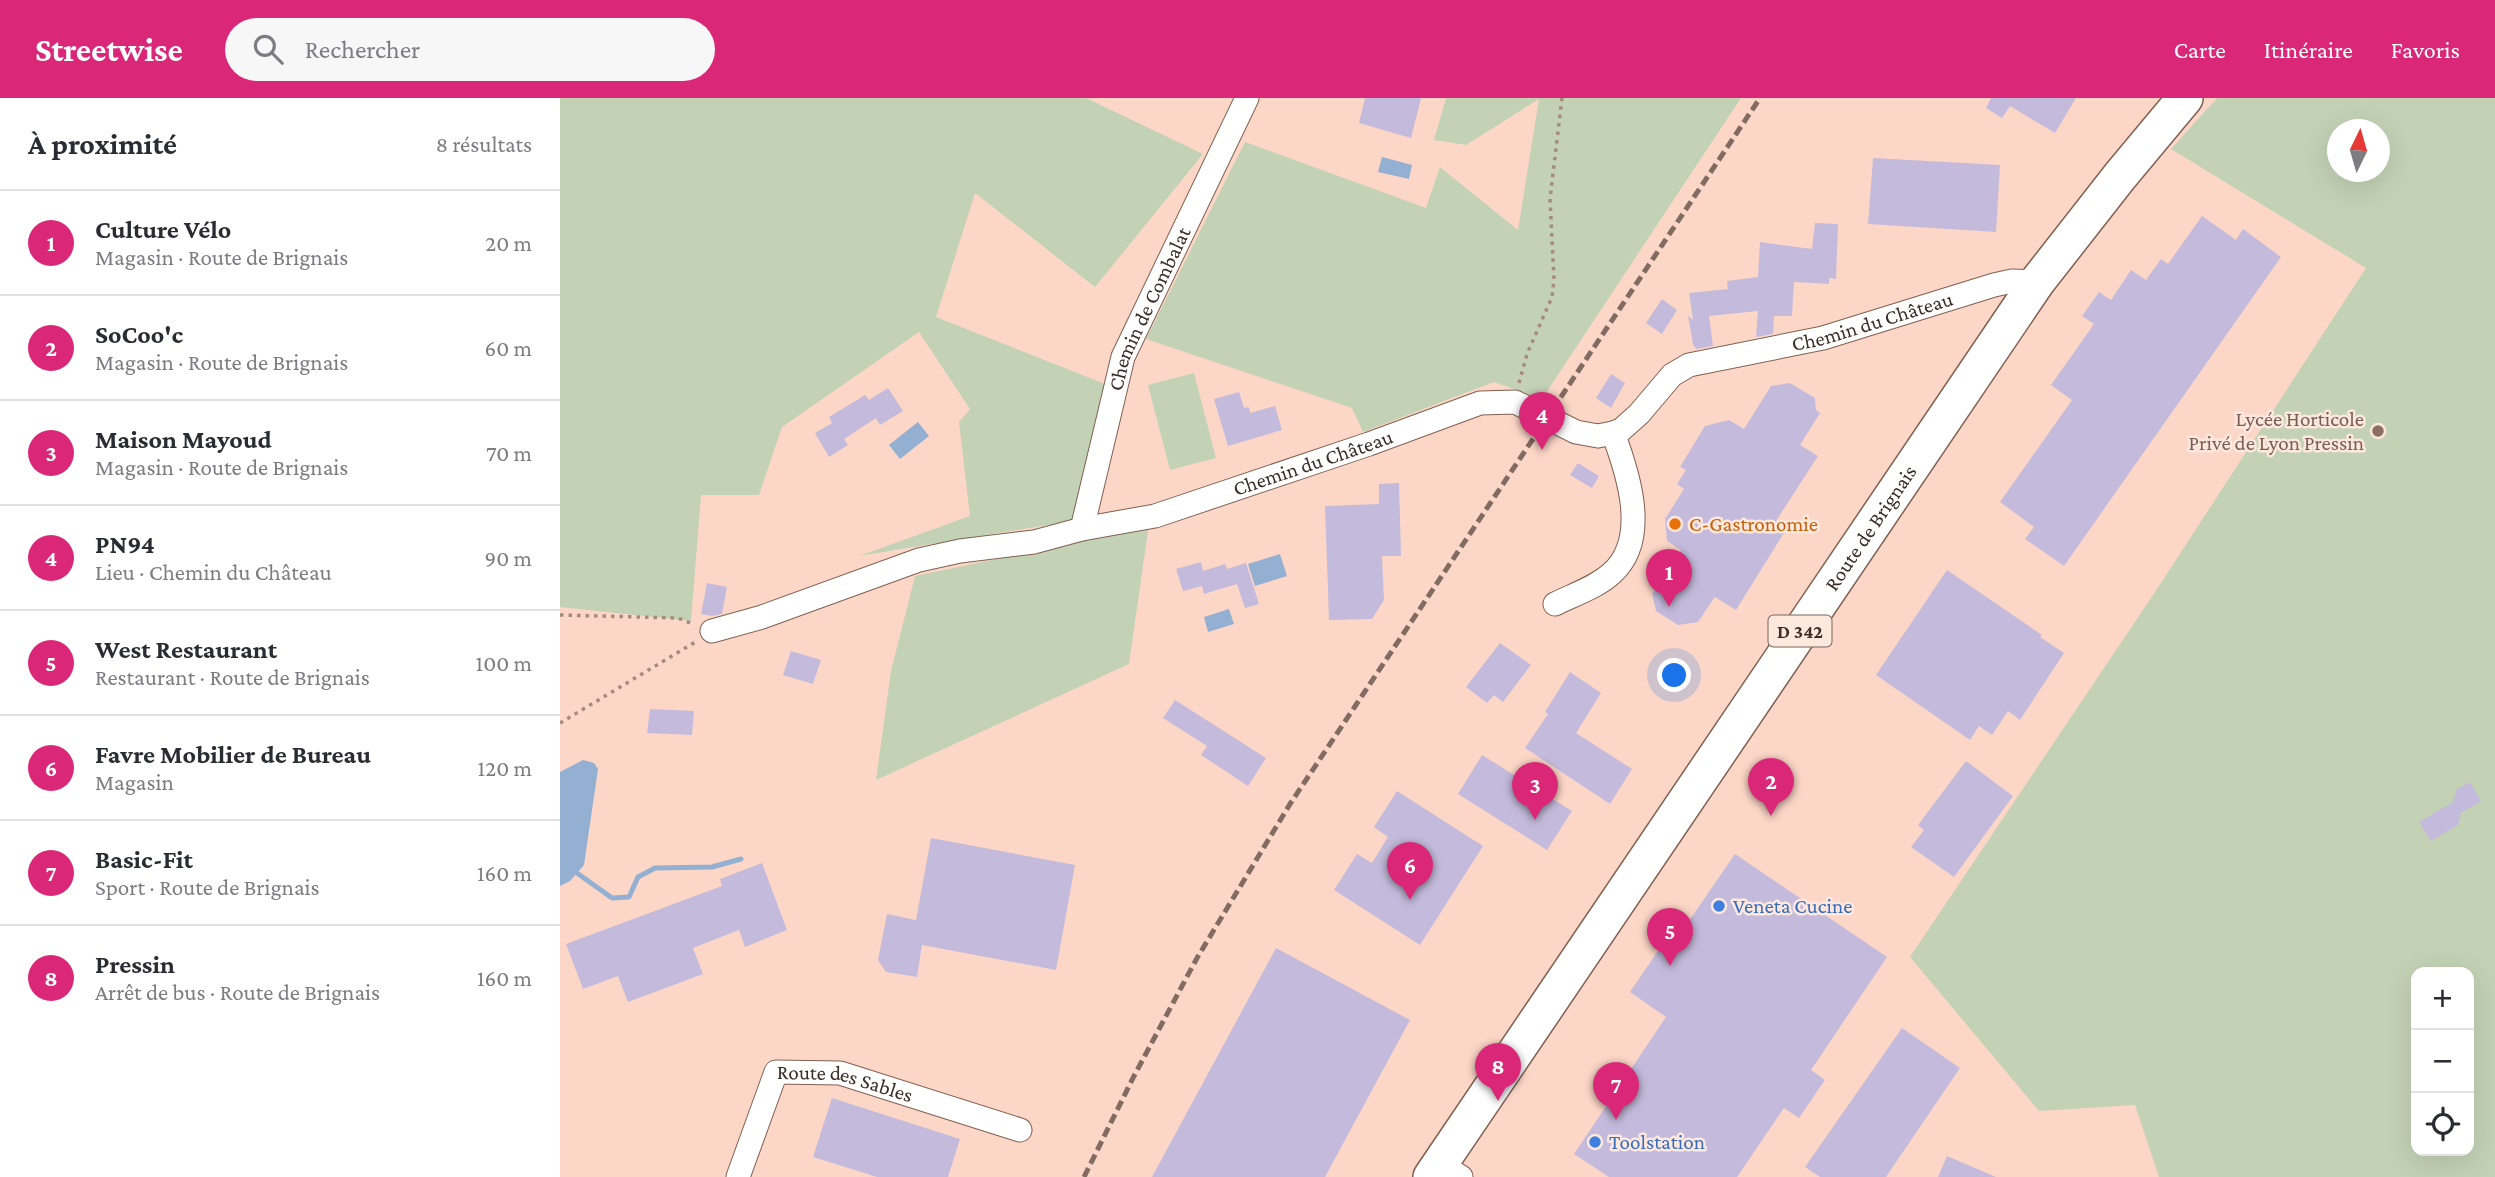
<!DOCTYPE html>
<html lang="fr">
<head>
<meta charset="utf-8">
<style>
	body { margin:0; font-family:"Crimson Pro",serif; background:#f7f7f7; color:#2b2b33 }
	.controls { position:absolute; right:21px; bottom:21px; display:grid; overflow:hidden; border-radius:14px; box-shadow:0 7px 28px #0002 }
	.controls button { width:63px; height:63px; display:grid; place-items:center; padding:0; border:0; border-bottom:2px solid #e1e1e2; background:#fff; color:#2b2b33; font:35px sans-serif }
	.compass { position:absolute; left:1767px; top:21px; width:63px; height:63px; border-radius:50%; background:#fff; box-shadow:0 7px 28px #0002; rotate:5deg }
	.you { position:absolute; left:1115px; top:578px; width:24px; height:24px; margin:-18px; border:5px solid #fff; border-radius:50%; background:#1a73e8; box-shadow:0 0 0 10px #1a73e833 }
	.badge { display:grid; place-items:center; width:46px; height:46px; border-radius:50%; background:#db2777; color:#fff; font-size:23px; font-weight:700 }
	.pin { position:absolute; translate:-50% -58px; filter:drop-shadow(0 2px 4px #0008) }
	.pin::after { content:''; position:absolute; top:37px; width:24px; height:21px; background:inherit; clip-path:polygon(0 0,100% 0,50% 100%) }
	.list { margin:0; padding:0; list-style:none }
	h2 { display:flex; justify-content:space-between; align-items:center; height:91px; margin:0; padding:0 28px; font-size:30px }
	h2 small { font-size:23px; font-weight:400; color:#7c7c81 }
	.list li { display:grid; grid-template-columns:46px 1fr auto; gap:21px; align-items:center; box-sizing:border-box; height:105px; padding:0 28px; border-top:2px solid #e1e1e2 }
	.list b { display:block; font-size:26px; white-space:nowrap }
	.list p { margin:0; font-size:23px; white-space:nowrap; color:#7c7c81 }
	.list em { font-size:23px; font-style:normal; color:#7c7c81 }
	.icon { flex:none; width:38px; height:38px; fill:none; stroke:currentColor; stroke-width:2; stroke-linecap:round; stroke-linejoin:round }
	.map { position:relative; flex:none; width:1935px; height:1079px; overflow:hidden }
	header { display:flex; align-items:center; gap:42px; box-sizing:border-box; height:98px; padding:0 35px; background:#db2777; color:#fff }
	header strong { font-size:33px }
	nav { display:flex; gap:38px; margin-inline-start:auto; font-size:24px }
	.search { width:490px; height:63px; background:#f7f7f7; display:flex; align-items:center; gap:18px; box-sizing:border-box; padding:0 24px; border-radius:38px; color:#7c7c81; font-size:26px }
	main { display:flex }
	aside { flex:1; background:#fff }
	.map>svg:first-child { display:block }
	.green { fill:#c3d2b5; fill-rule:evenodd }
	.water { fill:#93afd1 }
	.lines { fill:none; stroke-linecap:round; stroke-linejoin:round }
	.stream { stroke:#93afd1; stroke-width:5 }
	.building { fill:#c4bbdc }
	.street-casing { stroke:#7f6051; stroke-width:25 }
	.primary-casing { stroke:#7f6051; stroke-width:38 }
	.path { stroke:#a58a7f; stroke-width:3.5; stroke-dasharray:3.5 5; stroke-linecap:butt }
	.street { stroke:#fff; stroke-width:23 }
	.primary { stroke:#fff; stroke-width:35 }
	.rail { stroke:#826b61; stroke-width:5; stroke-dasharray:10 5; stroke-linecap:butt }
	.education-dot { fill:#8d6e63; stroke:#fee8de; stroke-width:2.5 }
	.food-dot { fill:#e8710a; stroke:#fee8de; stroke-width:2.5 }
	.shop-dot { fill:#3f7fe0; stroke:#fee8de; stroke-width:2.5 }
	.labels { text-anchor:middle; stroke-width:5; stroke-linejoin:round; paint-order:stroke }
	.shield { fill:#fee8de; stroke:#75645d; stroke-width:2 }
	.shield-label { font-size:19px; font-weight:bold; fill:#3a2c26 }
	.street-label { font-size:21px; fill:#3a2c26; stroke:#fee8de }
	.education-label { font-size:21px; fill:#785e54; stroke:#fee8de; text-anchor:end }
	.food-label { font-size:21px; fill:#c56008; stroke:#fee8de; text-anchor:start }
	.shop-label { font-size:21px; fill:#366cbe; stroke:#fee8de; text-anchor:start }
</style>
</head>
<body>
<header>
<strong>Streetwise</strong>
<div class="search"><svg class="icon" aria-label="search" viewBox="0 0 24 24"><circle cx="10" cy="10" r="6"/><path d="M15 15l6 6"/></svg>Rechercher</div>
<nav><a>Carte</a><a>Itinéraire</a><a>Favoris</a></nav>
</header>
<main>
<aside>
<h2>À proximité<small>8 résultats</small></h2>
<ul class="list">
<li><span class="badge">1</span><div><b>Culture Vélo</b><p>Magasin · Route de Brignais</p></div><em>20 m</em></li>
<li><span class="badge">2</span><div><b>SoCoo'c</b><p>Magasin · Route de Brignais</p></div><em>60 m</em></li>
<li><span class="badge">3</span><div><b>Maison Mayoud</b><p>Magasin · Route de Brignais</p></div><em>70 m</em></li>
<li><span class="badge">4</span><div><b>PN94</b><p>Lieu · Chemin du Château</p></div><em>90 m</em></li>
<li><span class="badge">5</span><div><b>West Restaurant</b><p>Restaurant · Route de Brignais</p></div><em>100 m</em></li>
<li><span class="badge">6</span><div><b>Favre Mobilier de Bureau</b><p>Magasin</p></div><em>120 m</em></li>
<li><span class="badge">7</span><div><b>Basic-Fit</b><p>Sport · Route de Brignais</p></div><em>160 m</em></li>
<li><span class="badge">8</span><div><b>Pressin</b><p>Arrêt de bus · Route de Brignais</p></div><em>160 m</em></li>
</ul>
</aside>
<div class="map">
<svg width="1935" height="1079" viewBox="0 0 1935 1079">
	<rect width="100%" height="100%" fill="#fcd7c7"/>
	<!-- green -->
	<path class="green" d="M0,0h526l117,56 -108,133 -120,-94 -39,124 174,69 -32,134 -219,36 111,-40 -11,-94 11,-13 -51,-77 -137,95 -23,68h-58l-10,126 -131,-14z
		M886,0h295l-199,301 -48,-17 -131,50 -11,-24 -206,-69 99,-197 181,66 14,-41 78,63 21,-131 -73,46 -32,-5z
		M1657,0h278v1079h-336l-24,-72 -96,6 -129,-154 247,-368 209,-321 -195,-119zM1778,32h42v42h-42zM1856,874h53v179h-53z
		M634,275l22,85 -46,12 -22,-85z
		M589,426l-20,140 -253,116 15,-109 24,-95 167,-35z"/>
	<!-- water -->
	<path class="water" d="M822,59l30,8 -3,14 -31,-7z
		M358,324l11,14 -29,23 -11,-14z
		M720,456l7,22 -32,10 -7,-22z
		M669,511l5,15 -26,8 -4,-15z
		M23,662l11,3 4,6 -14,96 -14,16 -10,5v-114z"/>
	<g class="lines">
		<!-- stream -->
		<path class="stream" d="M0,763l52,37 17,-1 9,-20 17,-9 57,-1 29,-8"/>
	</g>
	<!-- building -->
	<path class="building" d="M805,0h56l-10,40 -52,-15z
		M1431,0h85l-21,35 -45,-27 -8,12 -16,-10z
		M1313,60l127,7 -4,67 -128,-8z
		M1642,118l34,24 7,-11 38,28 -217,309 -39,-27 9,-12 -34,-25 72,-102 -21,-15 43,-61 -12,-8 17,-24 12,8 20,-30 15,10 15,-21 7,5z
		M1255,125l23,1 -2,55 -7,-1v6l-35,-2 -2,34h-18l-1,18 -17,3 2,-26 -49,5 4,30 -17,3 -3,-5 -5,-28 5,4 -4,-27 39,-4 -1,-8 31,-4 2,-35 52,7z
		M1102,201l15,11 -15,24 -16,-11z
		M1051,276l14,9 -14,25 -15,-10z
		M1230,285l25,15 1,12 4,3 -20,32 18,11 -42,65 11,7 -51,82 -21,-13 -17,25 -20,3 -22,-14 -4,-17 29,-44 -14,-9 -2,-22 19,-30 -7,-5 9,-14 -6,-3 25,-41 24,-6 15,9 27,-43z
		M328,290l15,23 -23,14 -4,-7 -32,21 4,6 -19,12 -14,-24 17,-10 -3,-6 36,-22 4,5z
		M679,294l5,16 5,-1 1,6 25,-7 7,24 -54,16 -14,-47z
		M1018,365l21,13 -7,12 -22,-13z
		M839,385l2,73h-19l2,44 -12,19 -43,1 -4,-114 54,-2v-20z
		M641,464l2,9 22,-7 2,5 19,-6 13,41 -14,4 -8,-24 -33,10 -2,-8 -19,5 -7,-22z
		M1387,472l95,65 -2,2 24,16 -44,67 -12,-9 -16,24 -13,-9 -9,14 -94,-65z
		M147,485l20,4 -5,27 -10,2 -11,-2z
		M940,545l31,22 -28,37 -9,-7 -7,8 -21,-16z
		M231,553l30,9 -8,24 -30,-9z
		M1010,574l31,21 -25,40 56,36 -22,35 -85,-56 23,-34 -3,-2z
		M615,602l91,58 -18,28 -47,-31 6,-9 -44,-28z
		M90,611l44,2 -2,24 -45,-2z
		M922,657l90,56 -25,39 -89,-56z
		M1406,663l47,35 -59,81 -43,-30 13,-17 -6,-5z
		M1910,684l11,19 -20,12 -3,12 -27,16 -12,-19 34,-20 4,-13z
		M837,693l86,55 -63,99 -86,-55 23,-36 15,9 16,-26 -14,-10z
		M371,740l144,27 -19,105 -134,-25 -5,32 -31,-5 -8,-12 9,-46 29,6z
		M1175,756l152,103 -76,113 14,10 -26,38 -15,-10 -47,69h-128l-35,-23 92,-137 -36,-25 34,-50 7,5z
		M202,765l25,67 -42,17 -6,-17 -46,18 10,26 -75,28 -10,-26 -35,13 -17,-45 156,-58 -2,-7z
		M716,850l134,72 -85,157h-173z
		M1342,930l58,40 -74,109h-66l-15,-10z
		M272,1000l128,41 -12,38h-71l-64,-20z
		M1387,1058l49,21h-58z"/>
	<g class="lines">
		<!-- street casing -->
		<g class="street-casing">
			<g id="street">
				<path id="s1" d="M522,431l41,-172 124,-259"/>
				<path d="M995,506c18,-9 42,-17 57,-31 38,-34 16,-100 1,-140"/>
				<path id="s2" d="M152,533l50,-14 157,-57 41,-9 74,-9 48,-13 73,-13 214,-72 111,-41 35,-1 61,30 22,4 15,-3 8,-3 18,-16 33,-39 17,-10 134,-27 171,-53 18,-4 25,1"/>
				<path d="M880,1066l21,13"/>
				<path id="s3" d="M178,1079l38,-105 64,1 180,57"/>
			</g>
		</g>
		<!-- primary casing -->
		<g class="primary-casing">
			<g id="primary">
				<path id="s4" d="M871,1079l606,-895 83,-106 65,-78"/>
			</g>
		</g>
		<!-- path -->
		<path class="path" d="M959,285l8,-29 25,-57 2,-18 -4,-80 12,-101
			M0,517l118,3 15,6
			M0,625l137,-82"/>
		<!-- street -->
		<use href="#street" class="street"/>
		<!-- primary -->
		<use href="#primary" class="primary"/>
		<!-- rail -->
		<path class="rail" d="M524,1079l50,-101 63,-118 93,-154 470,-706"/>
	</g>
	<!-- markers -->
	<circle class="education-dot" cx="1818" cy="333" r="7"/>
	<circle class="food-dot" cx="1115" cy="426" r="7"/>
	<g class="shop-dot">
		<circle cx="1159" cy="808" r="7"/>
		<circle cx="1035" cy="1044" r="7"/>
	</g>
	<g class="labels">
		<!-- shield labels -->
		<rect class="shield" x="1208.5" y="517.5" width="63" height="31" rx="5"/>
		<g class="shield-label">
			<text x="1240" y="540">D 342</text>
		</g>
		<!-- street labels -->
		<g class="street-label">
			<text dy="7" stroke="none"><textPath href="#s1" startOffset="231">Chemin de Combalat</textPath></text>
			<text dy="7" stroke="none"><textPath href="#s2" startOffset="1236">Chemin du Château</textPath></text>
			<text dy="7" stroke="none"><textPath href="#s2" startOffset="626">Chemin du Château</textPath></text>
			<text dy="7" stroke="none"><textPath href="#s4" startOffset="784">Route de Brignais</textPath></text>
			<text dy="7" stroke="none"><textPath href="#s3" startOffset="182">Route des Sables</textPath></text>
		</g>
		<!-- education labels -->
		<g class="education-label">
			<text x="1804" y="328">Lycée Horticole<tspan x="1804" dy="24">Privé de Lyon Pressin</tspan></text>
		</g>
		<!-- food labels -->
		<g class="food-label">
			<text x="1129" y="433">C-Gastronomie</text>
		</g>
		<!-- shop labels -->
		<g class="shop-label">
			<text x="1173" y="815">Veneta Cucine</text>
			<text x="1049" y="1051">Toolstation</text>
		</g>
	</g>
</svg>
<div class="controls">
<button>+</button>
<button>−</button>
<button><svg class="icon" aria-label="locate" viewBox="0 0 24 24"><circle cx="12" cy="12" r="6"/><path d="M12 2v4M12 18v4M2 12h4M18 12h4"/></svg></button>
</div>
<svg class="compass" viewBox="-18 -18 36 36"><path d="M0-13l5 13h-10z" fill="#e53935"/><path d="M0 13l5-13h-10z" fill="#7c7c81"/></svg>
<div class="you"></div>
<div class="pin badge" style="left:1109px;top:509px">1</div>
<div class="pin badge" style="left:1211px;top:718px">2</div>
<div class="pin badge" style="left:975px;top:722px">3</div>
<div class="pin badge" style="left:982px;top:352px">4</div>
<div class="pin badge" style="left:1110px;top:868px">5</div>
<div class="pin badge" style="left:850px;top:802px">6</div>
<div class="pin badge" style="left:1056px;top:1022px">7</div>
<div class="pin badge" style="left:938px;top:1003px">8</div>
</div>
</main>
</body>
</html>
